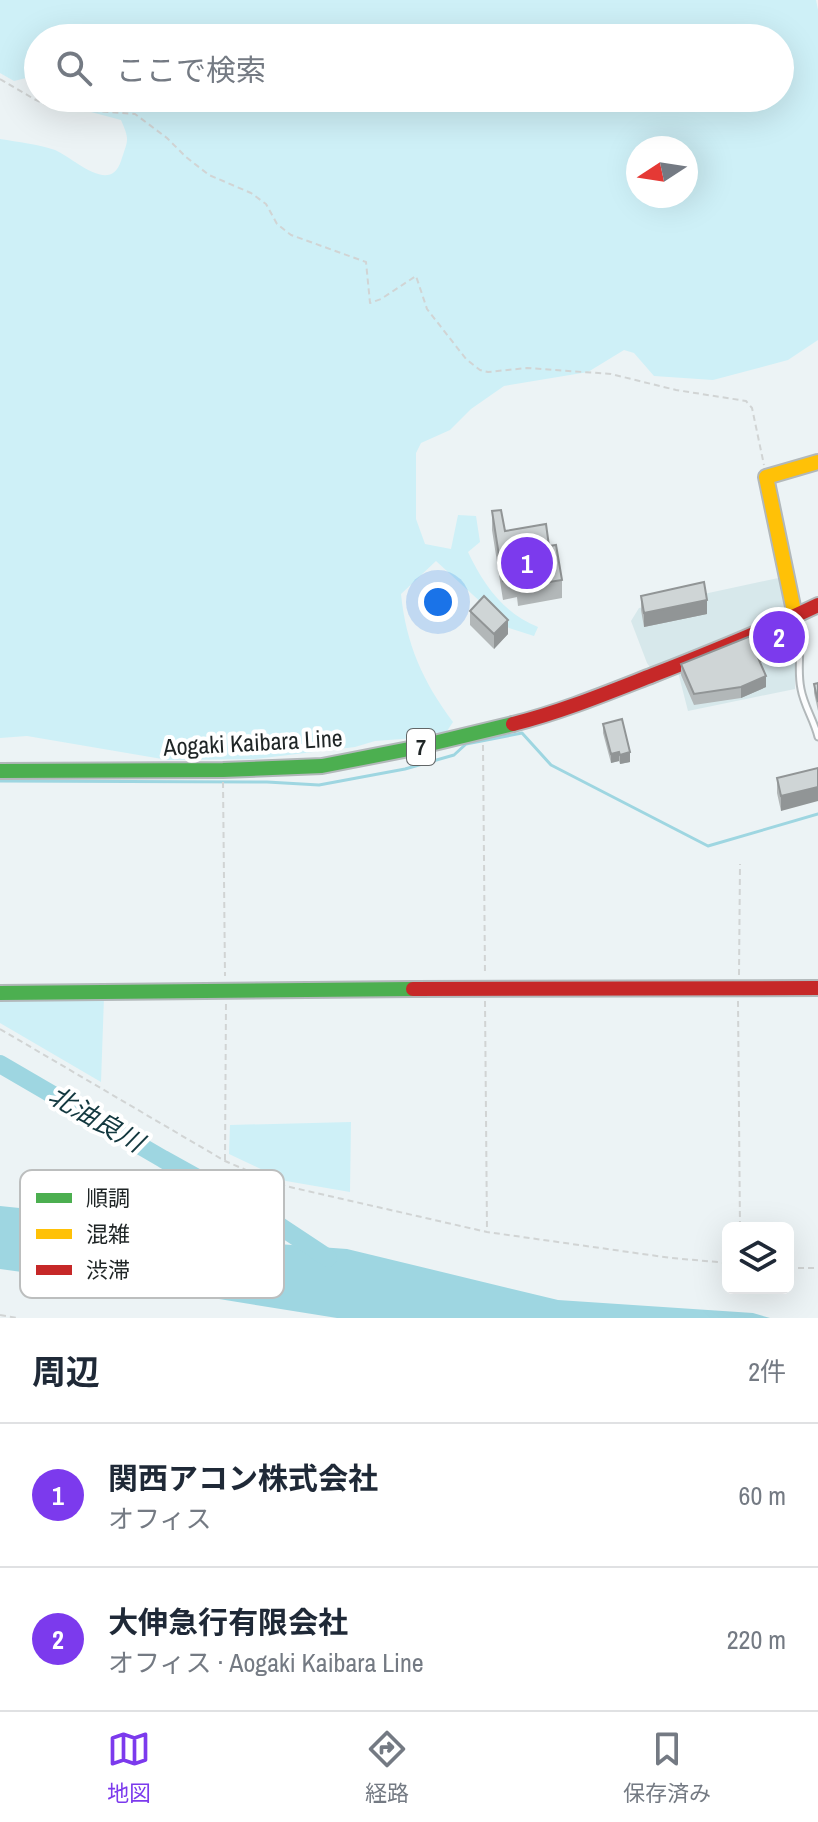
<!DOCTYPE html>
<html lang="ja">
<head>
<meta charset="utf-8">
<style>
	body { margin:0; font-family:"Archivo Narrow","Noto Sans JP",sans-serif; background:#f2f2f3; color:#1f2937 }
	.controls { position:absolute; right:24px; bottom:24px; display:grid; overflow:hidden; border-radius:12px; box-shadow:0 8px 32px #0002 }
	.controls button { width:72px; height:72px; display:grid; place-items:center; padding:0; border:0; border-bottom:2px solid #e0e1e3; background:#fff; color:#1f2937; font:40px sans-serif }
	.compass { position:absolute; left:626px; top:136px; width:72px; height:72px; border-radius:50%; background:#fff; box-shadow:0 8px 32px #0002; rotate:258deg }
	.you { position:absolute; left:438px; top:602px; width:28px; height:28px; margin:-20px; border:6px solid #fff; border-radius:50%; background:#1a73e8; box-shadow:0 0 0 12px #1a73e833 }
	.badge { display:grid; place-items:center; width:52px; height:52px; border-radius:50%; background:#7c3aed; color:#fff; font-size:26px; font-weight:700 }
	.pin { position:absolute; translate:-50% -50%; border:4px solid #fff; box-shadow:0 2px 8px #0006 }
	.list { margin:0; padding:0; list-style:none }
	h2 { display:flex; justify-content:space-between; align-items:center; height:104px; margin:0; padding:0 32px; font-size:34px }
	h2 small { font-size:26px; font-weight:400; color:#747a83 }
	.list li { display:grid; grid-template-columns:52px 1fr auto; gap:24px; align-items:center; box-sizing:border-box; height:144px; padding:0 32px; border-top:2px solid #e0e1e3 }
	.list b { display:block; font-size:30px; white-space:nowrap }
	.list p { margin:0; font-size:26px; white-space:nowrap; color:#747a83 }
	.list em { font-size:26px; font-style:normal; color:#747a83 }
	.icon { flex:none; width:44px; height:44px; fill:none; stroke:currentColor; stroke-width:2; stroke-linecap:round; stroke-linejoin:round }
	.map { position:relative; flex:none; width:818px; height:1318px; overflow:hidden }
	.search { position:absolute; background:#fff; box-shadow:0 8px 32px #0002; left:24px; right:24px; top:24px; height:88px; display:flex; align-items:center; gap:20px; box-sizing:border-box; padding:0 28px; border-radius:44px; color:#747a83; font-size:30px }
	.sheet { height:392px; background:#fff }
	nav { display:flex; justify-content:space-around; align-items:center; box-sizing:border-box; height:112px; border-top:2px solid #e0e1e3; background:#fff; font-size:22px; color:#747a83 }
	nav a { display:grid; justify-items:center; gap:4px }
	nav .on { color:#7c3aed }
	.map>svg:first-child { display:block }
	.built { fill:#d7e8eb }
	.green { fill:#cef0f7; fill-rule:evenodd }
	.water { fill:#9ed6e1 }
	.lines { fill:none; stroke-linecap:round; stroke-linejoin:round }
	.stream { stroke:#9ed6e1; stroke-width:3 }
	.river { stroke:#9ed6e1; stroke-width:18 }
	.lane-casing { stroke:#b2b8ba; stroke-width:9 }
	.fast-casing { stroke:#b2b8ba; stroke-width:18 }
	.slow-casing { stroke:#b2b8ba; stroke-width:18 }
	.jam-casing { stroke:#b2b8ba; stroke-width:18 }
	.path { stroke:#d1d4d4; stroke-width:2; stroke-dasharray:6 4; stroke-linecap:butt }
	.lane { stroke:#fcfdfe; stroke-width:5 }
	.fast { stroke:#4caf50; stroke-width:14 }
	.slow { stroke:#ffc107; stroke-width:14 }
	.jam { stroke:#c62828; stroke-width:14 }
	.wall { fill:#b2b7b8 }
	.shaded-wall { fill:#919596 }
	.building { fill:#cfd5d6; stroke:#919596; stroke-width:2 }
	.labels { text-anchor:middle; stroke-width:8; stroke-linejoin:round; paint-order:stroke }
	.shield { fill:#fff; stroke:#626667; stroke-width:2 }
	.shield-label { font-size:22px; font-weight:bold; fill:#1f2526 }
	.street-label { font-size:24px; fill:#1f2526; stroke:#fff }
	.water-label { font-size:26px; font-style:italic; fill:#13383f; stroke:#fff }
	.key { fill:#fff; stroke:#bcbebe; stroke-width:2 }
	.key-label { font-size:22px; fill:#1f2526 }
</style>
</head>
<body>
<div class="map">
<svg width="818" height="1318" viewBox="0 0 818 1318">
	<rect width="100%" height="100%" fill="#ecf3f5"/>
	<!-- built -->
	<path class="built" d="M783,577l7,32 -76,32 -62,29 -5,-7 -16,-42 8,-13z
		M793,624l3,22 -1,43 -107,22 -10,-39z"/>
	<!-- green -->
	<path class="green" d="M0,0h816l2,10v330l-30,20 -75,20 -59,-4 -20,-23 -10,-3 -36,22 -84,14 -33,23 -21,21 -29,13 -5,10v66l9,25 26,5 7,-34 18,1 4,26 -12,10c15,32 36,62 70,75l-4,9 -25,-8 -73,-67 -35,33c5,50 22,88 52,128l-6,9 -18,6 -54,4 -20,6 -100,12 -87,1 -141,-24 -27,2v-599c18,3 38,5 55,11 19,8 55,45 66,11 7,-22 9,-20 0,-41l-30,-8 -14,-14h703v-60h-742v37l-24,6 -14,-8zM638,148h48v48h-48z
		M104,997l-3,85 -101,-59v-25z
		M351,1122l-1,70 -64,-11 -57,-27 1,-29z"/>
	<!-- water -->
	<path class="water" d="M0,1206l195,20 28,14 124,9 211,51 195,13 17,5h-433l-118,-19 -219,-30z"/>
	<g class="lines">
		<!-- stream -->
		<path class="stream" d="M0,781l267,1 52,3 86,-16 49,-14 12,-11 56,-11 29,32 157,81 110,-32"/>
		<!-- river -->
		<path class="river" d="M0,1064l163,95 94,52 71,47"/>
		<!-- lane casing -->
		<g class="lane-casing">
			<path id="lane" d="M796,620c8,25 0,46 5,69 3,17 13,31 17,48"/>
		</g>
		<!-- fast casing -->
		<g class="fast-casing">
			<path id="fast" d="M0,771l223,-1 99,-4 87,-17 104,-25
				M0,993l413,-4"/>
		</g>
		<!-- slow casing -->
		<g class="slow-casing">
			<path id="slow" d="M795,616l-29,-139 52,-15"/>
		</g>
		<!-- jam casing -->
		<g class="jam-casing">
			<path id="jam" d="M513,724c48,-12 94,-31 140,-49 56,-22 111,-44 165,-70
				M413,989l405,-1"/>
		</g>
		<!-- path -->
		<path class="path" d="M0,79l34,20 19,9 82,6 32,24 19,19 23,18 42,18 15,11 11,20 14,11 75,27 4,41 11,-4 35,-23 11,33 39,50 14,11 8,2 39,-4 84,6 65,16 70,11 6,7 12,57
			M483,745l2,230
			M223,782l2,194
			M739,975l1,-111
			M485,1001l2,230
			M738,1001l2,227
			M0,1029l225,132 56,24 206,47 184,26 57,5
			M225,1160l1,-158
			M788,1268h30
			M0,1315l18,3"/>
		<!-- lane -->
		<use href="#lane" class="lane"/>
		<!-- fast -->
		<use href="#fast" class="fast"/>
		<!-- slow -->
		<use href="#slow" class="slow"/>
		<!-- jam -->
		<use href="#jam" class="jam"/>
	</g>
	<!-- wall -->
	<path class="wall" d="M492,511l13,20 44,15 13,34v18l-44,8 -1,-9 -14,3 -11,-70z
		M641,596l66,18 -63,13 -3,-17z
		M470,611l38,23 -14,15 -24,-24z
		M786,642l-4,1v10l-22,9 6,25 -25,11 -47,7 -13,-30v-11z
		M818,683v28l-4,-18v-9z
		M603,724l27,38 -10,2 -1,-3 -8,2 -8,-30z
		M818,768l-37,43 -4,-18v-15z"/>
	<!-- shaded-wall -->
	<path class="shaded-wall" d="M707,600v14l-63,13v-14z
		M508,620v14l-14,15v-15z
		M786,631v11l-4,1v10l-26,11v-11l23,-19z
		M766,676v11l-25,11v-11z
		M619,752v9l-8,2v-9z
		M630,752v10l-10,2v-9z
		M818,787v14l-37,10v-15z"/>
	<!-- building -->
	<path class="building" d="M501,510l4,21 41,-7 3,22 7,-1 6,35 -44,7 -1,-8 -14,2 -11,-70z
		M704,582l3,18 -63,13 -3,-17z
		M484,596l24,24 -14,14 -24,-23z
		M783,623l3,8 -7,3 3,8 -26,11 10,23 -25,11 -47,7 -13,-30z
		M818,683v19l-4,-18z
		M622,719l8,33 -10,3 -1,-3 -8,2 -8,-30z
		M818,768v19l-37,9 -4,-18z"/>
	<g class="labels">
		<!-- shield labels -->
		<rect class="shield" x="407" y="729" width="28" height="36" rx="6"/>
		<g class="shield-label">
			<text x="421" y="755">7</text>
		</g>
		<!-- street labels -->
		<g class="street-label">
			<text transform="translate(253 743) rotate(-3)" y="8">Aogaki Kaibara Line</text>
		</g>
		<!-- water labels -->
		<g class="water-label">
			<text transform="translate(96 1119) rotate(30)" y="9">北油良川</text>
		</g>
	</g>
	<!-- legend -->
	<rect x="20" y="1170" width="264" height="128" rx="12" class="key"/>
	<rect x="36" y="1193" width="36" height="10" fill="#4caf50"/>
	<rect x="36" y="1229" width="36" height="10" fill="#ffc107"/>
	<rect x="36" y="1265" width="36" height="10" fill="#c62828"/>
	<g class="key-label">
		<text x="86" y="1206">順調</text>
		<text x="86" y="1242">混雑</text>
		<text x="86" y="1278">渋滞</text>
	</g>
</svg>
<div class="controls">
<button><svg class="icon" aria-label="layers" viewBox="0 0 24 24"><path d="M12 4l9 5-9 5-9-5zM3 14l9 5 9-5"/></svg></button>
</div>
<svg class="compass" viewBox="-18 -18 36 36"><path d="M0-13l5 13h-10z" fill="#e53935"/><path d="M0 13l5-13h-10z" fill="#747a83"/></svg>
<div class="you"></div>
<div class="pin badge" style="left:527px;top:563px">1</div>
<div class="pin badge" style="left:779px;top:637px">2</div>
<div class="search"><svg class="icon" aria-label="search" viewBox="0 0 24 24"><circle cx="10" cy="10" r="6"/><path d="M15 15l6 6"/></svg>ここで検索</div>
</div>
<section class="sheet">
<h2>周辺<small>2件</small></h2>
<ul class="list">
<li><span class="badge">1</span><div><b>関西アコン株式会社</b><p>オフィス</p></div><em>60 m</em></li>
<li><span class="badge">2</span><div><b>大伸急行有限会社</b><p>オフィス · Aogaki Kaibara Line</p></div><em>220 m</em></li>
</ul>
</section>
<nav>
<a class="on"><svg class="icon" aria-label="map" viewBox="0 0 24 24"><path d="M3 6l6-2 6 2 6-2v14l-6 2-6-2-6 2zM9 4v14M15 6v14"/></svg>地図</a>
<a><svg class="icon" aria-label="directions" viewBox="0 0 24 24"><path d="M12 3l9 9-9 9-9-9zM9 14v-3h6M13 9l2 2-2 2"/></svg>経路</a>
<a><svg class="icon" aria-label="saved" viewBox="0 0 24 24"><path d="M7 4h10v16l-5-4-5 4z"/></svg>保存済み</a>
</nav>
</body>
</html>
